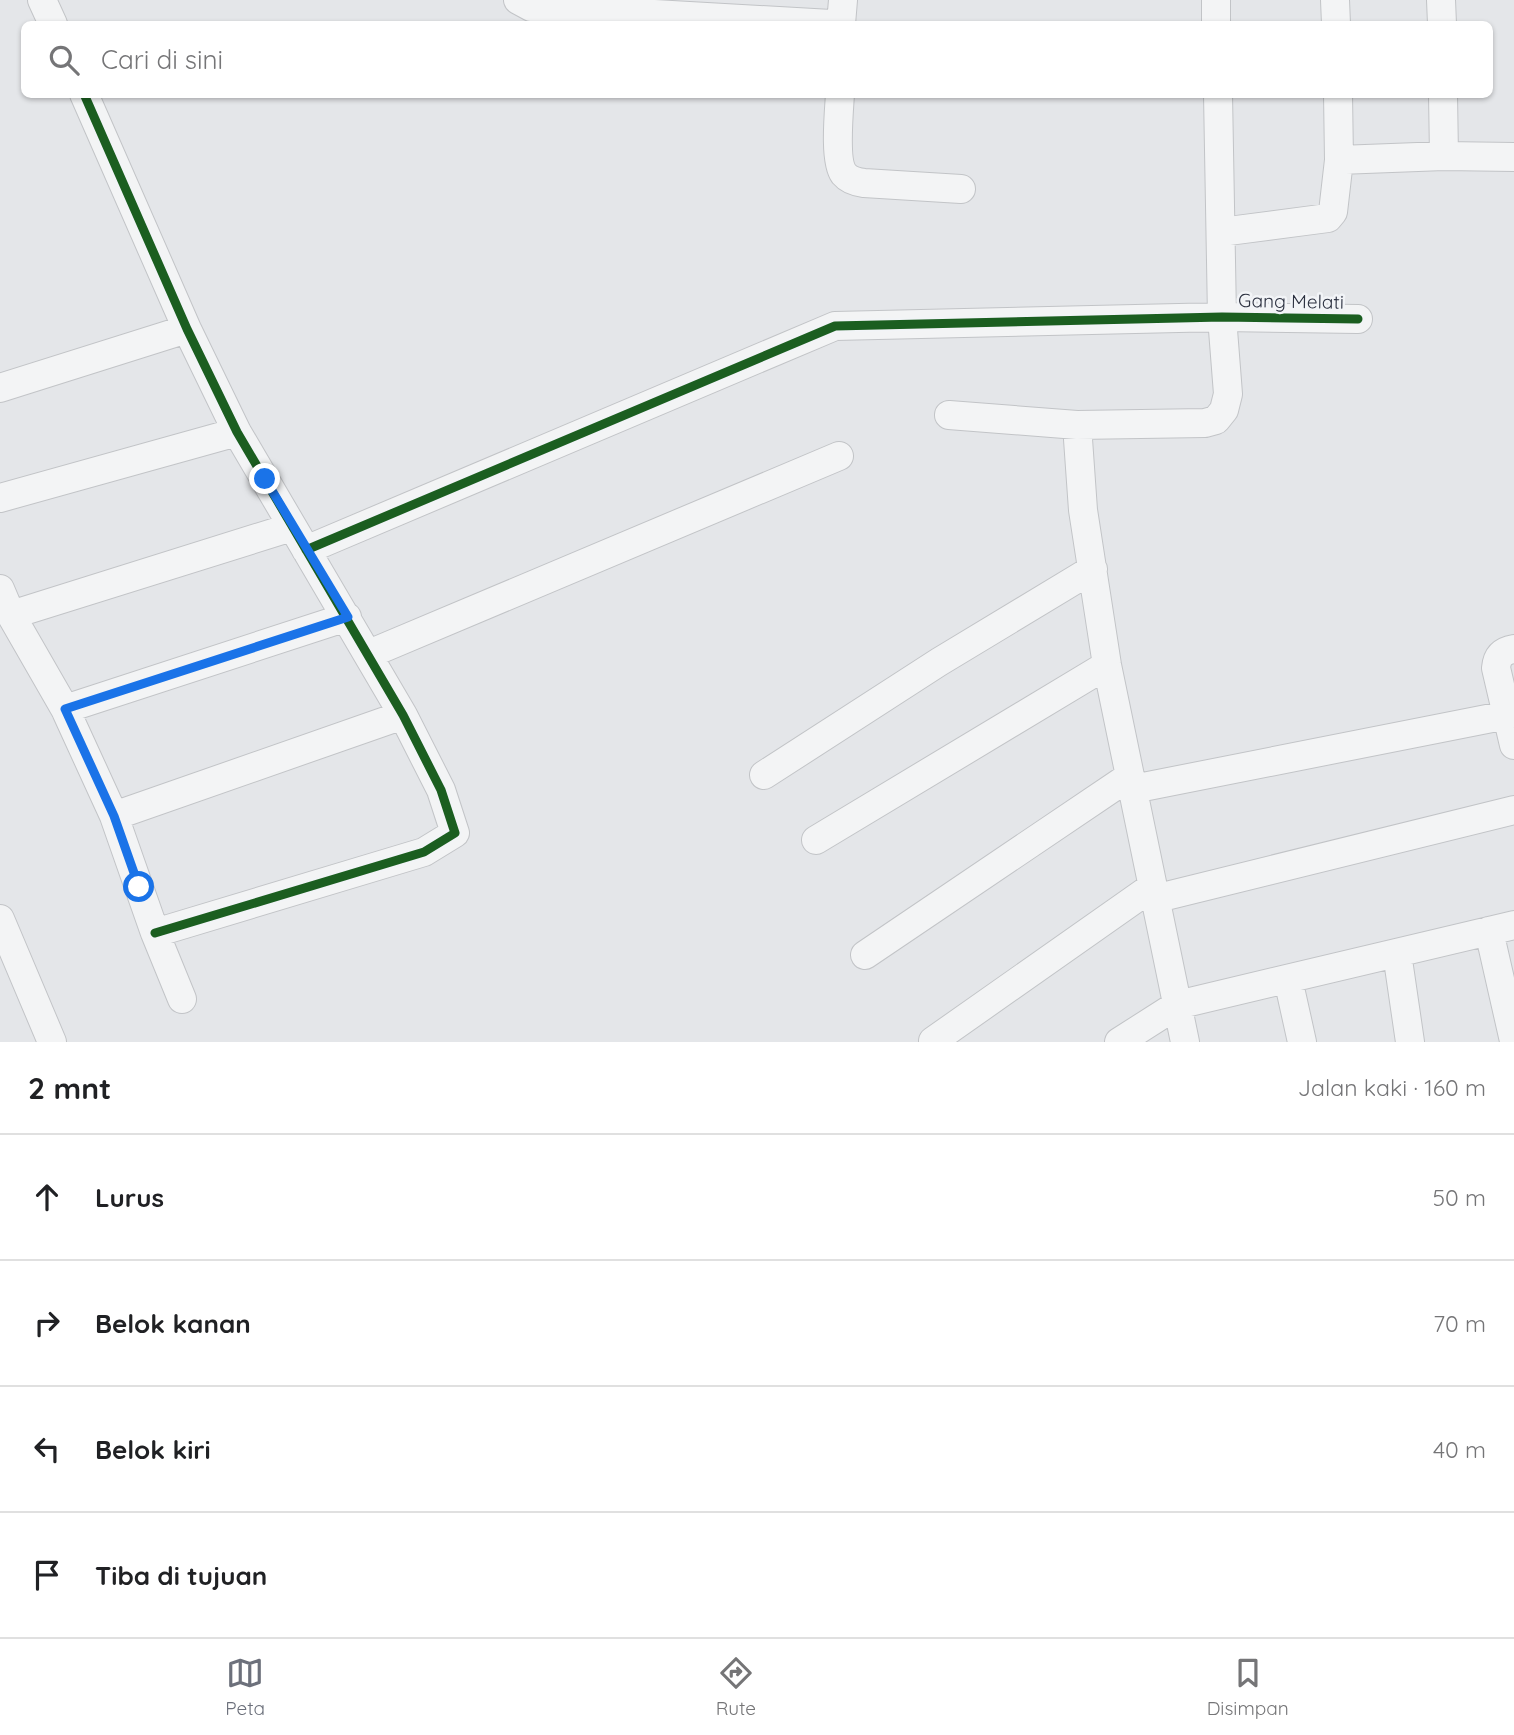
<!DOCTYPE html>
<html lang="id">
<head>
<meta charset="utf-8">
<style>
	body { margin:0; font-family:Quicksand,sans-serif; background:#f6f6f6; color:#202124 }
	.stop { position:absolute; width:21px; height:21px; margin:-16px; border:5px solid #1a73e8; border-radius:50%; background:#fff }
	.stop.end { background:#1a73e8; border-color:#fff; box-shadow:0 2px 7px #0008 }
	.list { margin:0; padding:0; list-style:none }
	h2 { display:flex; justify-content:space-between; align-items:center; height:91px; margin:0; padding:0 28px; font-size:30px }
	h2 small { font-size:23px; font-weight:400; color:#757577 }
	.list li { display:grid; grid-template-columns:46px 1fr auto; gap:21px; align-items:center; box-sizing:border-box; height:126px; padding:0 28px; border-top:2px solid #e0e0e0 }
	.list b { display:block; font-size:26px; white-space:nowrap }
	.list em { font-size:23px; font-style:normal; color:#757577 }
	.icon { flex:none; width:38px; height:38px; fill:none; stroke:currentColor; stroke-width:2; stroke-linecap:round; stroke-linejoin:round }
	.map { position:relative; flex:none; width:1514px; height:1042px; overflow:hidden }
	.search { position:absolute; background:#fff; box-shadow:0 2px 5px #0004; left:21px; right:21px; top:21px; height:77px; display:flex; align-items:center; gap:18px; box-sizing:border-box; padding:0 24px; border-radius:10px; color:#757577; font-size:26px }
	.sheet { height:595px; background:#fff }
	nav { display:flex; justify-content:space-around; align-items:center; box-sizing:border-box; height:98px; border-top:2px solid #e0e0e0; background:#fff; font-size:19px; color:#757577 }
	nav a { display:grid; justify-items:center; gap:4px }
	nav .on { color:#6c707b }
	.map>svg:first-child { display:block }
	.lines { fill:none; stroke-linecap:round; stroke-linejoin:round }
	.minor-casing { stroke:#c2c4c7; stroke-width:30 }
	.minor { stroke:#f3f4f5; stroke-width:28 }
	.cycleway-casing { stroke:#f2f4f7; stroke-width:13 }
	.cycleway { stroke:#1b5e20; stroke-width:9 }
	.route { stroke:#1a73e8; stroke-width:9 }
	.labels { text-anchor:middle; stroke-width:5; stroke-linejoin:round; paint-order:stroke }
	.street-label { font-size:19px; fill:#2c3140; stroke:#f2f4f7 }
</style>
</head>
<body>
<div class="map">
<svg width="1514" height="1042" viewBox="0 0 1514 1042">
	<rect width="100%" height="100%" fill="#e4e6e9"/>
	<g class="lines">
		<!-- minor casing -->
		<g class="minor-casing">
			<path id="minor" d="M42,0l11,24
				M518,0l13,7 300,17
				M1216,0v24
				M1335,0l1,24
				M1441,0l1,24
				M841,24l2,-24
				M84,94l103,235 50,103 166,283 38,75 14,43 -31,19 -269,81
				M840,94c-1,17 -6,67 4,80 5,6 12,8 20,9l97,6
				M1338,94l1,66
				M1443,94l1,62
				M1221,232l107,-14 5,-6 6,-52 105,-4 70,1
				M0,388l187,-59
				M949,415l128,10 128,-2 11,-3 8,-10 4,-16 -6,-77 -4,-223
				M1077,425l6,85 24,155 78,377
				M0,498l237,-66
				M306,550l529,-224 387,-9 136,2
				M0,589l11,26 54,94 49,107 41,117 27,66
				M11,615l281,-88
				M1514,649c-12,2 -17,7 -18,19l18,77
				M369,654l470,-198
				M65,709l282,-92
				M764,775l175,-113 154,-93
				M1133,789l374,-74
				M114,816l289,-101
				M816,840l291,-175
				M1154,899l360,-89
				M0,919l52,123
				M1489,931l25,110
				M1397,953l13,89
				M865,955l265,-179
				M1288,979l14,63
				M933,1041l219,-154
				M1119,1042l58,-37 337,-80"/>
		</g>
		<!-- minor -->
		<use href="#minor" class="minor"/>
		<!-- cycleway casing -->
		<g class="cycleway-casing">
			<path id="cycleway" d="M84,94l103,235 50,103 166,283 38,75 14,43 -31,19 -269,81
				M306,550l529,-224 387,-9 136,2"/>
		</g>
		<!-- cycleway -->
		<use href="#cycleway" class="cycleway"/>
	</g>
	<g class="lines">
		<!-- route -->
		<path class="route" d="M139,887l-25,-71 -49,-107 283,-92 -83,-138"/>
	</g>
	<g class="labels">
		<!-- street labels -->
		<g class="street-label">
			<text transform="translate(1291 301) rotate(1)" y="7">Gang Melati</text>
		</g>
	</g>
</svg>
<div class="stop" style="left:139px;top:887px"></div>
<div class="stop end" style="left:265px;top:479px"></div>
<div class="search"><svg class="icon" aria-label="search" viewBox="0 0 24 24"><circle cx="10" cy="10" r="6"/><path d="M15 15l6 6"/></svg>Cari di sini</div>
</div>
<section class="sheet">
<h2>2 mnt<small>Jalan kaki · 160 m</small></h2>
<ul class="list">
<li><svg class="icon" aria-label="ahead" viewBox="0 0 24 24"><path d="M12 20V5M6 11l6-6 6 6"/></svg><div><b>Lurus</b></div><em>50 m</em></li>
<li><svg class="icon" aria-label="right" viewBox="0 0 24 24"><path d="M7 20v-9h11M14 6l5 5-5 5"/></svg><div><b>Belok kanan</b></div><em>70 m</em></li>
<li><svg class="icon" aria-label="left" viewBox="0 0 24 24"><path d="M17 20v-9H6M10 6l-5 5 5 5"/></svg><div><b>Belok kiri</b></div><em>40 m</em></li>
<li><svg class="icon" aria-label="arrive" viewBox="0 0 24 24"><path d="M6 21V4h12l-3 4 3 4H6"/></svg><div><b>Tiba di tujuan</b></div></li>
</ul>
</section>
<nav>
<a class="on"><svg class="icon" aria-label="map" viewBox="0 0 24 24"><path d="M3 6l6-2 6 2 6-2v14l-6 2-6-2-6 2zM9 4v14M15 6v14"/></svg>Peta</a>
<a><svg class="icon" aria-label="directions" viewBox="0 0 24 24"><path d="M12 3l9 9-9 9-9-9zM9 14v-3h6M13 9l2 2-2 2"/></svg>Rute</a>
<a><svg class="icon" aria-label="saved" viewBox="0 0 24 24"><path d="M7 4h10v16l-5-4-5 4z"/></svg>Disimpan</a>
</nav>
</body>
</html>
